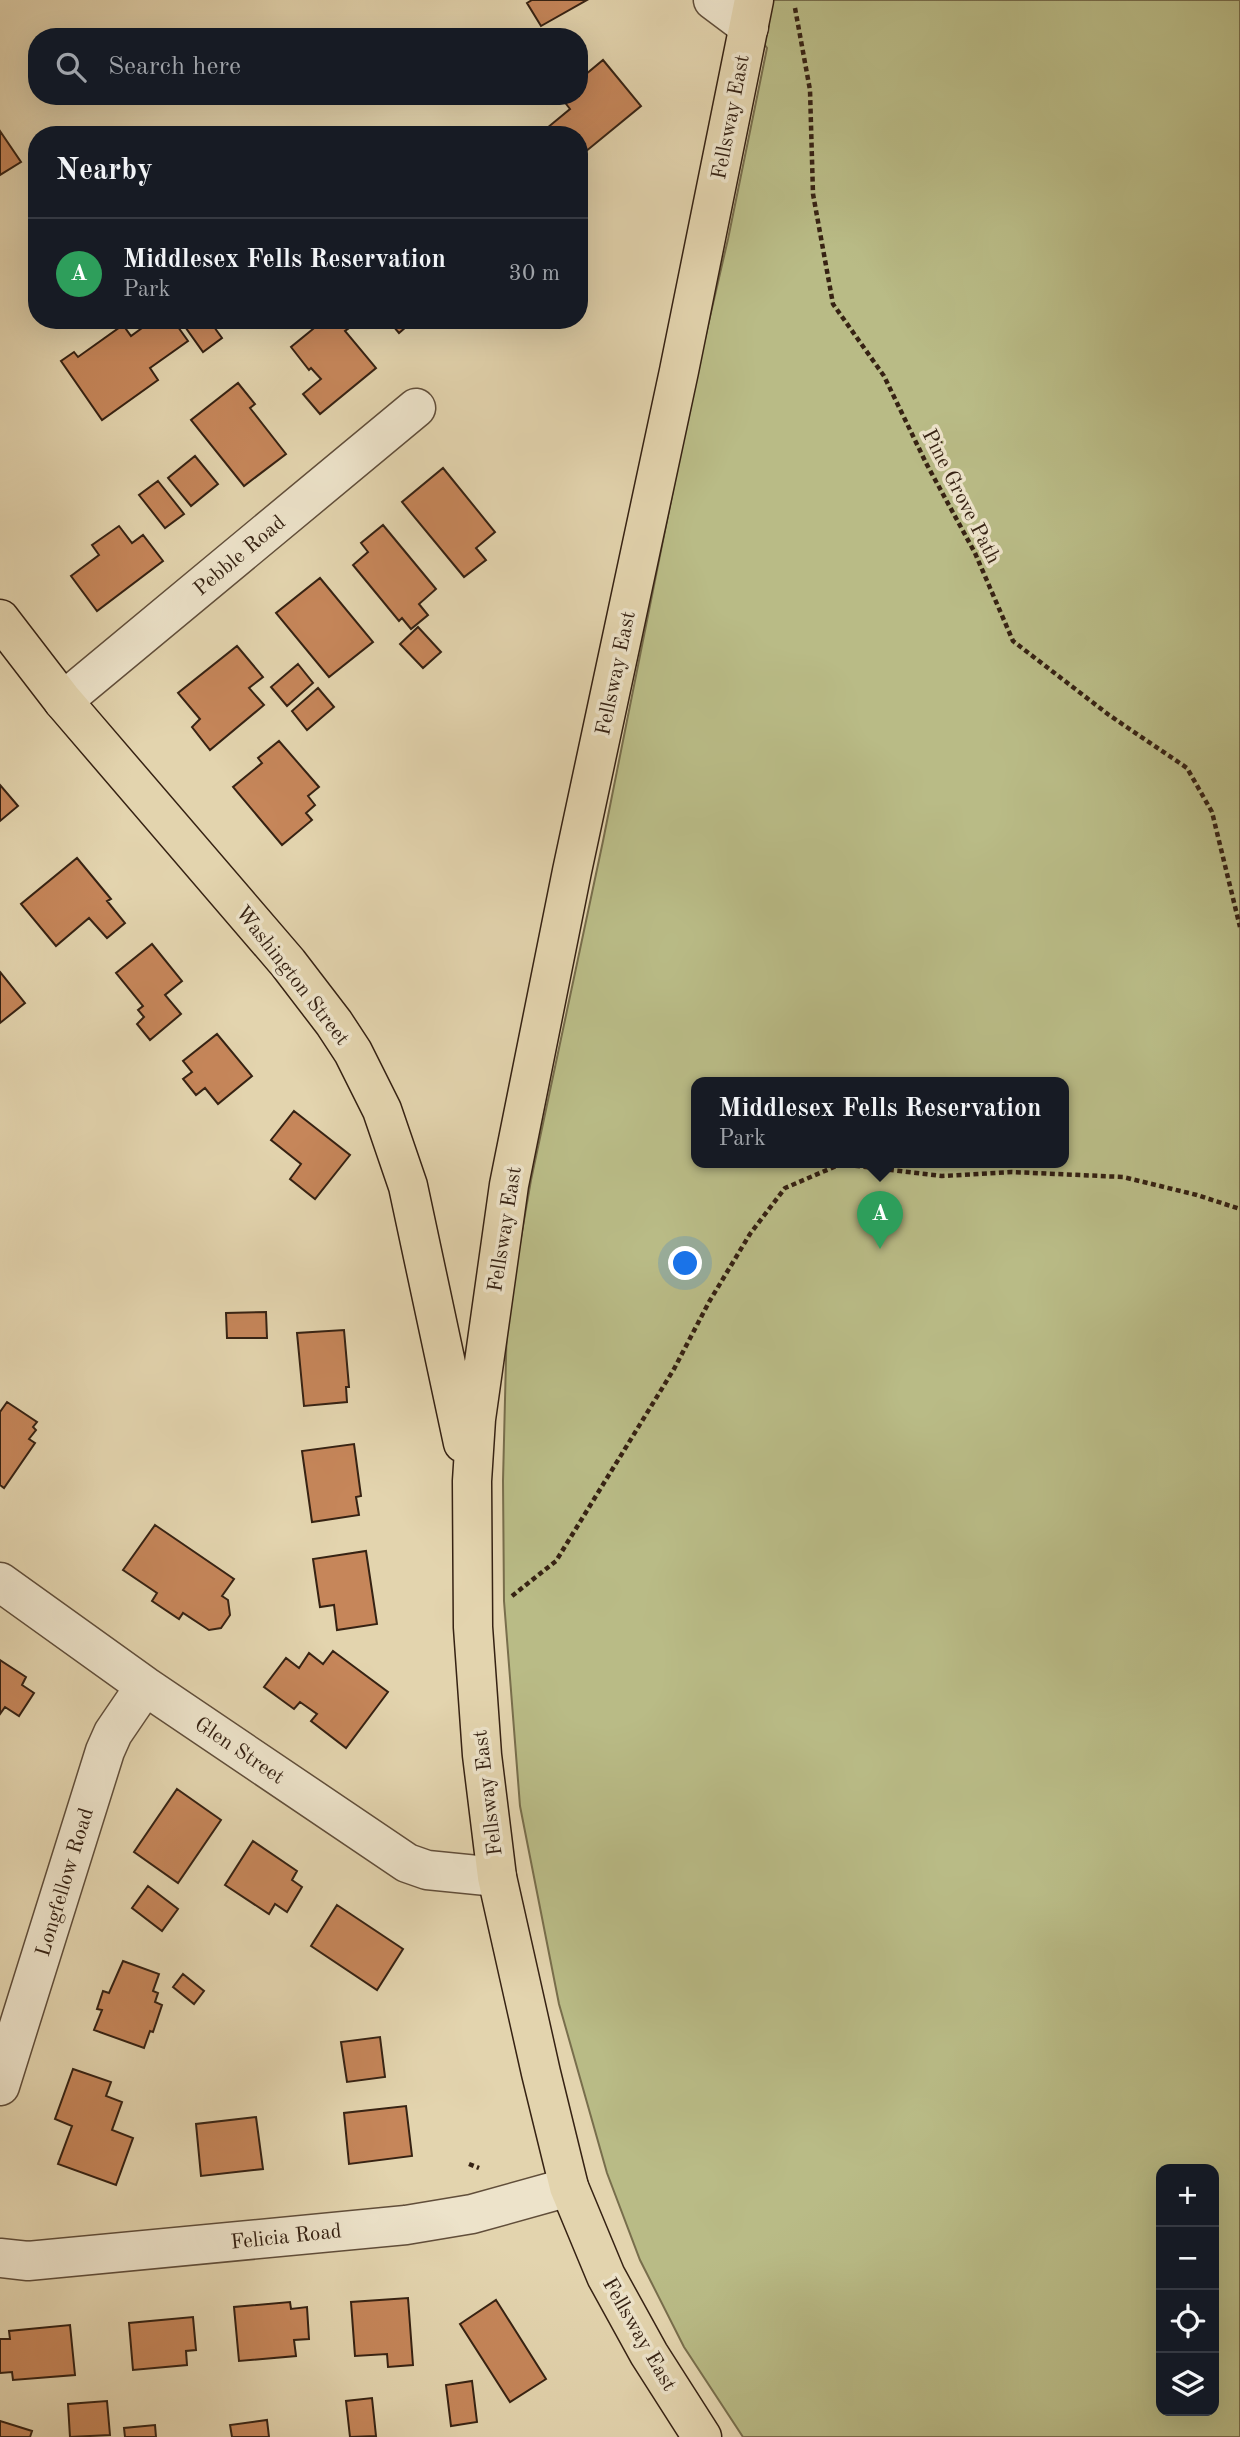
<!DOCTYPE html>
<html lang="en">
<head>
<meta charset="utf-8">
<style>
	body { margin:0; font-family:"Old Standard TT",serif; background:#242831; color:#f1f3f6 }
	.controls { position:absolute; right:21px; bottom:21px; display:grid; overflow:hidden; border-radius:14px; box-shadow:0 7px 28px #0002 }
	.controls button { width:63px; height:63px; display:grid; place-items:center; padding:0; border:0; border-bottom:2px solid #363941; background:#171b24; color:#f1f3f6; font:35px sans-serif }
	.you { position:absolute; left:686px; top:1264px; width:24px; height:24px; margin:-18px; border:5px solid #fff; border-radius:50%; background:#1a73e8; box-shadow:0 0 0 10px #1a73e833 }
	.badge { display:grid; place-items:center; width:46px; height:46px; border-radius:50%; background:#c59692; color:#fff; font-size:23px; font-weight:700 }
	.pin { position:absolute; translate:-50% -58px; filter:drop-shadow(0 2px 4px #0008) }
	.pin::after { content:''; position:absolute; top:37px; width:24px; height:21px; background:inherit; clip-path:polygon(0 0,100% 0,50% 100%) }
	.popup { position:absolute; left:691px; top:1077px; width:378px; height:91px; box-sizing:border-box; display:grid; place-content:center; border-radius:14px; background:#171b24; filter:drop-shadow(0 2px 5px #0005); font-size:23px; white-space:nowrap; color:#9ea1a6 }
	.popup b { font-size:26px; color:#f1f3f6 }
	.popup::after { content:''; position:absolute; left:50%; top:100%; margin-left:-14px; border:14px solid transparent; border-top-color:#171b24 }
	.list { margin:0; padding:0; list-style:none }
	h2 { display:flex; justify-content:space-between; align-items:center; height:91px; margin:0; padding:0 28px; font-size:30px }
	h2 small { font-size:23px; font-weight:400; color:#9ea1a6 }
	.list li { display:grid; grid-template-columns:46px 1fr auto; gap:21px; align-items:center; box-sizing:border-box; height:112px; padding:0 28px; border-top:2px solid #363941 }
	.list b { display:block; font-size:26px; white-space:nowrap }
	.list p { margin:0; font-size:23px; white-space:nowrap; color:#9ea1a6 }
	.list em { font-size:23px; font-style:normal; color:#9ea1a6 }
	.icon { flex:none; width:38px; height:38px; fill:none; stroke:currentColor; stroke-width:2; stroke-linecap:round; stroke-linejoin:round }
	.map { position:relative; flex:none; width:1240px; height:2437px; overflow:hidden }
	.search { position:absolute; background:#171b24; box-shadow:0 7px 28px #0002; left:28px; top:28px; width:560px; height:77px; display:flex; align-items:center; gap:18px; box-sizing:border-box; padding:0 24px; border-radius:28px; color:#9ea1a6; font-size:26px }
	.panel { position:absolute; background:#171b24; box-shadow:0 7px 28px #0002; left:28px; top:126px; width:560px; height:203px; border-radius:28px }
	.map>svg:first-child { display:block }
	.green { fill:#b9bb86; stroke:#786e4c; stroke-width:2; fill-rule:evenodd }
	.building { fill:#c6865a; stroke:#362213; stroke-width:2 }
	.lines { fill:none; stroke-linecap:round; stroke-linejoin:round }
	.minor-casing { stroke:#614e3a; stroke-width:41 }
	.major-casing { stroke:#362213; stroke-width:41 }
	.path { stroke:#362213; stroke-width:4.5; stroke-dasharray:5 3.5; stroke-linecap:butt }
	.minor { stroke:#ede3ca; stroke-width:38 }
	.major { stroke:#e3d4ae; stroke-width:38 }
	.labels { text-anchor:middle; stroke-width:7; stroke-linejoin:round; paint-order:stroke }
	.street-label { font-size:21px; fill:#362213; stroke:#ede3ca }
</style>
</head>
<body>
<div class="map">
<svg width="1240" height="2437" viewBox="0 0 1240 2437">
	<rect width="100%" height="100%" fill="#e3d4ae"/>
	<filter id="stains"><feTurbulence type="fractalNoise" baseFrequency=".00286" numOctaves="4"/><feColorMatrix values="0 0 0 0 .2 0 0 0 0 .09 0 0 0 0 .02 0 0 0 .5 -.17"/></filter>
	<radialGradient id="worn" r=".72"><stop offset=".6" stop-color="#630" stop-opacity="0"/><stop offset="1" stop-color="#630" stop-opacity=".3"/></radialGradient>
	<!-- green -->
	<path class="green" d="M732,0h508v2437h-497l-59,-90 -44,-87 -33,-87 -48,-169 -39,-198 -16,-205 -1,-120 4,-163 24,-138 72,-339 90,-451 35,-151 39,-191zM696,1083h368v80h-368zM1161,2169h53v242h-53z"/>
	<!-- building -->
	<path class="building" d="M532,0h55l-46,26 -14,-23z
		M603,60l38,46 -62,51v-22h-26l-6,-7 23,-19 -10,-13h19v-16z
		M0,131l21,31 -21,13z
		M153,320h20l15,21 -38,27 8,12 -56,40 -41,-59 13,-9 4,5 45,-32 8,11z
		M182,320h27l13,18 -19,14 -22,-31z
		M324,320h23l5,6 -7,5 31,37 -56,46 -17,-20 18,-15 -10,-11 -2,2 -18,-23z
		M388,320h26l-15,13z
		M238,383l17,21 -5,4 36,46 -42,32 -53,-66z
		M195,456l23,28 -27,22 -23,-28z
		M443,468l52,64 -19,16 10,12 -22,17 -62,-75z
		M158,481l26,33 -19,14 -26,-33z
		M383,525l53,64 -17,15 9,11 -17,14 -9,-11 -3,3 -46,-56 15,-13 -7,-9z
		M119,526l13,17 11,-8 20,26 -66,50 -26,-35 28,-21 -7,-10z
		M320,578l53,64 -44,35 -53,-64z
		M418,627l23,25 -18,16 -23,-24z
		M237,646l26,31 -14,11 15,17 -54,45 -18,-23 8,-8 -22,-26z
		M298,664l15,19 -26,23 -16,-19z
		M318,688l16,19 -27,23 -15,-19z
		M279,741l40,46 -11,9 7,9 -9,8 6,7 -30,25 -49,-58 29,-24 -4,-5z
		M0,785l18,21 -18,15z
		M77,858l34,41 -4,2 18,22 -18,15 -18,-20 -33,28 -35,-42z
		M152,944l30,37 -17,14 16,19 -31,26 -13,-16 7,-7 -6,-7 5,-4 -27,-33z
		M0,972l25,31 -25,20z
		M217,1034l35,42 -34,28 -13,-16 -9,7 -13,-16 9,-7 -9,-11z
		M294,1111l56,44 -35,44 -25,-20 11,-15 -30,-24z
		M266,1312l1,26h-40l-1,-25z
		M344,1330l5,57h-3l1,15 -43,4 -7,-73z
		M7,1402l30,20 -4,5 3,3 -7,9 6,4 -31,45 -4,-3v-73z
		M354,1444l7,52 -5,1 3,18 -47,7 -10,-71z
		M155,1525l79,54 -12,17 6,4 2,15 -9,13 -12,2 -26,-17 -4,6 -27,-18 5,-8 -34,-23z
		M366,1551l11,73 -40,6 -3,-25 -14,2 -7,-48z
		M333,1651l55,41 -42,56 -35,-27 6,-7 -17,-12 -6,7 -30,-22 22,-29 13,10 10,-15 14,11z
		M0,1660l26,17 -4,8 12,8 -15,23 -14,-9 -5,7z
		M177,1789l44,31 -43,63 -44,-31z
		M253,1841l44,30 -5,9 10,7 -15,25 -12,-8 -6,10 -44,-29z
		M148,1886l30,23 -16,22 -30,-23z
		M337,1905l66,44 -26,41 -66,-44z
		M123,1961l36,13 -6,17 5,2 -3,9 7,3 -9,27 -3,-1 -6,17 -50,-18 8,-20 -5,-1 6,-18 6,2z
		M183,1974l21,17 -10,13 -21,-17z
		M380,2037l5,40 -38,5 -6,-40z
		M73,2069l38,13 -5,14 16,6 -10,28 21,8 -17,47 -58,-21 14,-38 -17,-7z
		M406,2106l6,50 -63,8 -5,-51z
		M256,2117l7,52 -62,7 -5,-52z
		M408,2298l5,67 -25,2 -1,-13 -32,2 -4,-54z
		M496,2300l50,79 -36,23 -50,-78z
		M290,2302l1,7 16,-2 2,32 -15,1 2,16 -57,5 -5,-54z
		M193,2317l3,33 -10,1 1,14 -54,5 -4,-47z
		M70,2325l5,50 -62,5 -1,-8 -12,1v-34h10l-1,-8z
		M472,2381l5,41 -26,4 -5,-41z
		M372,2398l4,38 -26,1 -4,-36z
		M107,2401l3,34 -40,2 -2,-33z
		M267,2420l2,17h-37l-2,-12z
		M0,2421l32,10 -2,6h-30z
		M155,2425l1,12h-31l-1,-9z"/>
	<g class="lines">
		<!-- minor casing -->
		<g class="minor-casing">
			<path id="minor" d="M713,0l36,27
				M63,701l353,-293
				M0,1582l145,104 262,177 20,7 70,7
				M0,2086l105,-335 8,-18 32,-47
				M0,2258l28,3 378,-36 66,-11 97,-27"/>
		</g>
		<!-- major casing -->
		<g class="major-casing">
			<path id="major" d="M0,619l63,82 225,262 46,60 19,29 29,58 26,76 55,257
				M702,2437l-53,-83 -43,-78 -37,-89 -28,-114 -44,-196 -15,-122 -9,-128 -1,-146 4,-62 33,-234 63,-314 107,-500 75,-371"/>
		</g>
		<!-- path -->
		<path class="path" d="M795,8l15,82 3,104 20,110 51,72 42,87 49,90 38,88 96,74 78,53 25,44 28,115
			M512,1596l44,-35 118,-192 35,-67 41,-68 35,-46 56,-24 101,12 70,-4 111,5 74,18 43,14
			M469,2164l10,4"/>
		<!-- minor -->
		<use href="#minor" class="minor"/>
		<!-- major -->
		<use href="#major" class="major"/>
	</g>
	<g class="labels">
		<!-- street labels -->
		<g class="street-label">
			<text transform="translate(730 117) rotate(-79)" y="7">Fellsway East</text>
			<text transform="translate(962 496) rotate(63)" y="7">Pine Grove Path</text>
			<text transform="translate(239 555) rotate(-40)" y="7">Pebble Road</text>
			<text transform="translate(615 673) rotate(-78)" y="7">Fellsway East</text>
			<text transform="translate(293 975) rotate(52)" y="7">Washington Street</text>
			<text transform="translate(504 1229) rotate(-81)" y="7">Fellsway East</text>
			<text transform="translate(240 1750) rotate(34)" y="7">Glen Street</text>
			<text transform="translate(487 1793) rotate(-97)" y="7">Fellsway East</text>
			<text transform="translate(64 1882) rotate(-73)" y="7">Longfellow Road</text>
			<text transform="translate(286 2236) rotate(-6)" y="7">Felicia Road</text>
			<text transform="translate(640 2334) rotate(60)" y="7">Fellsway East</text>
		</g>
	</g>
	<rect width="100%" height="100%" filter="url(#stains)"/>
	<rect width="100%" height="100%" fill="url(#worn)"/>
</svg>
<div class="controls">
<button>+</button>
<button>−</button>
<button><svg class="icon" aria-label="locate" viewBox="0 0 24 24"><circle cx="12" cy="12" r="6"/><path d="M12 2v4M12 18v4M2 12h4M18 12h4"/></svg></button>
<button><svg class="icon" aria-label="layers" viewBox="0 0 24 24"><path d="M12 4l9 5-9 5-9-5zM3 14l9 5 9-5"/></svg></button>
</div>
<div class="you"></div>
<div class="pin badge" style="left:880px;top:1249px;background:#2e9e5b">A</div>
<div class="popup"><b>Middlesex Fells Reservation</b>Park</div>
<div class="search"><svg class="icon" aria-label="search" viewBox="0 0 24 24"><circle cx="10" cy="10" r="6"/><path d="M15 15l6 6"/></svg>Search here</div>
<section class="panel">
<h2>Nearby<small></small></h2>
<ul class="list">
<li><span class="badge" style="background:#2e9e5b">A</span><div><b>Middlesex Fells Reservation</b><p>Park</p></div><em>30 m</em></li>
</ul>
</section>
</div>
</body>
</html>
